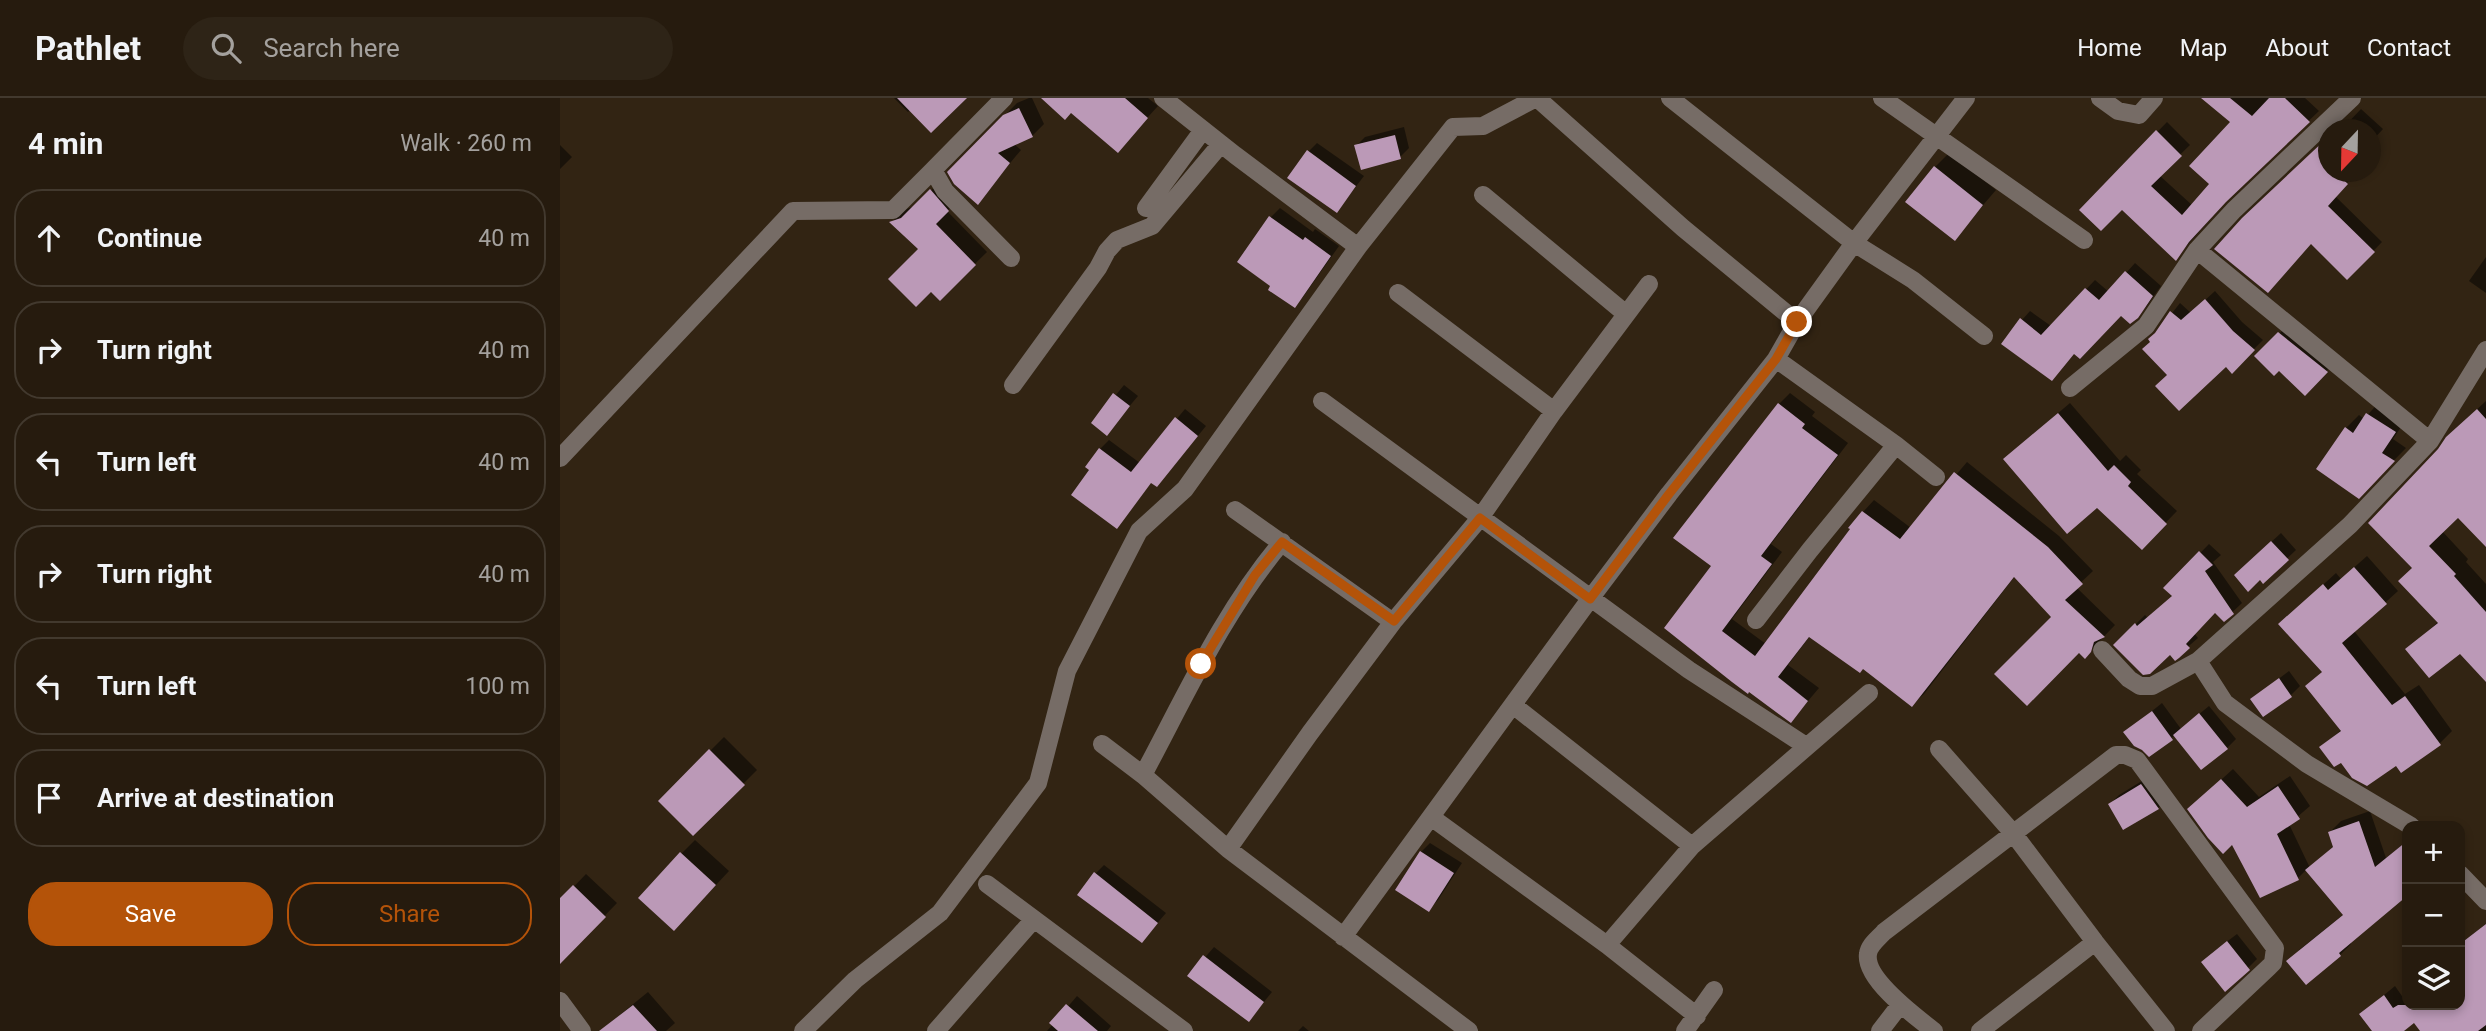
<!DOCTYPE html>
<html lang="en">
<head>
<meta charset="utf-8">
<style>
	body { margin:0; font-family:Roboto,sans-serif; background:#2e2417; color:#f1f3f6 }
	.controls { position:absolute; right:21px; bottom:21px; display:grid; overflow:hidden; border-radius:14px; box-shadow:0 4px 10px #0003 }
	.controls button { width:63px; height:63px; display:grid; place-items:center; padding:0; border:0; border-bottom:2px solid #42392e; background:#261b0e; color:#f1f3f6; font:35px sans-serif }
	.compass { position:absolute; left:1758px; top:21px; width:63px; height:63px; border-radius:50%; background:#261b0e; box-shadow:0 4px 10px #0003; rotate:202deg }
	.stop { position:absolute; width:21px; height:21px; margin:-16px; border:5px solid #b45309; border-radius:50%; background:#fff }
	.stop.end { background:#b45309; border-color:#fff; box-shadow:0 2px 7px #0008 }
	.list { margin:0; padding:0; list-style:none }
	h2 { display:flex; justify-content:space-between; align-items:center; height:91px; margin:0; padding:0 28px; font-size:30px }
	h2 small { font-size:23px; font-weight:400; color:#a4a19e }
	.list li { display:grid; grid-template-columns:46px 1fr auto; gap:21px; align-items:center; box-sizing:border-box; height:98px; margin:0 14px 14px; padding:0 14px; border:2px solid #42392e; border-radius:28px }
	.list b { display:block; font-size:26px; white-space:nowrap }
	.list em { font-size:23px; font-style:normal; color:#a4a19e }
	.actions { display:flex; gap:14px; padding:21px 28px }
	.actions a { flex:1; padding:16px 0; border:2px solid #b45309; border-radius:28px; text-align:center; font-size:24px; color:#b45309 }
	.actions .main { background:#b45309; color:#fff }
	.icon { flex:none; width:38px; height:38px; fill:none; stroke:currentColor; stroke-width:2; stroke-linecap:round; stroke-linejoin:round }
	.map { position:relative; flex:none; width:1926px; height:933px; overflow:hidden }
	header { display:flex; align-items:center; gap:42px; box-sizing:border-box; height:98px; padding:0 35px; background:#261b0e; border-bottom:2px solid #42392e }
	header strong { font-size:33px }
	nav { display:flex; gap:38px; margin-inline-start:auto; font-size:24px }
	.search { width:490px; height:63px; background:#2e2417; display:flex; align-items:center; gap:18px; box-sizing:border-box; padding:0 24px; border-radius:38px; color:#a4a19e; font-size:26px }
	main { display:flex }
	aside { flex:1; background:#261b0e }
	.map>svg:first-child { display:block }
	.shadow { fill:#0007 }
	.building { fill:#bb99b7 }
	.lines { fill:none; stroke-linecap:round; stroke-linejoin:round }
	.minor { stroke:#766c66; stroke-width:18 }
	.route { stroke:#b45309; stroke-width:9 }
</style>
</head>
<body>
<header>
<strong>Pathlet</strong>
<div class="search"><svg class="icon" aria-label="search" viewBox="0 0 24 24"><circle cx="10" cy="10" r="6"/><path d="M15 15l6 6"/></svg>Search here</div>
<nav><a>Home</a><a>Map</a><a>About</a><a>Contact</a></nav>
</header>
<main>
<aside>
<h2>4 min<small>Walk · 260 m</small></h2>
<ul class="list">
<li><svg class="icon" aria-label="ahead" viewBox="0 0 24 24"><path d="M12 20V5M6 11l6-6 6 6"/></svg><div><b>Continue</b></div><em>40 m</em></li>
<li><svg class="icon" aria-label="right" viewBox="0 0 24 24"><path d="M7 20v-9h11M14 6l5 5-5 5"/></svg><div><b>Turn right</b></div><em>40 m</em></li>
<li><svg class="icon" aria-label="left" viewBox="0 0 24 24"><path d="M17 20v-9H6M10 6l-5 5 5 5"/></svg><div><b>Turn left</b></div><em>40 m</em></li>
<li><svg class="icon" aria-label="right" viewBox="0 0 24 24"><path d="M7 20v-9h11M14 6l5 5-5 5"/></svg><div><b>Turn right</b></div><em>40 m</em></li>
<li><svg class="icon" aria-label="left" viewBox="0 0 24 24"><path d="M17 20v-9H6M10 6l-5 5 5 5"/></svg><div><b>Turn left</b></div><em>100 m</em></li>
<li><svg class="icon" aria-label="arrive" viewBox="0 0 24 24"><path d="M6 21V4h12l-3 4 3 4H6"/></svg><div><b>Arrive at destination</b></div></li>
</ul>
<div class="actions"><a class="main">Save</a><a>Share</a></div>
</aside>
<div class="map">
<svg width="1926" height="933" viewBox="0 0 1926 933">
	<rect width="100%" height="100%" fill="#322413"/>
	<!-- shadow -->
	<path class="shadow" d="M334,0h71l-54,11 -3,3z
		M469,0h3l12,26 -12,12 -18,8 7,6 -44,53 -28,-31 68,-69z
		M483,0h105l10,8 -30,33z
		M1644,0h101l14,13 -88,84 -55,63 -54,-50 -41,2 86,-88 23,23 -31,30 33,30 19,-21 22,-62z
		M1801,11l22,20 -12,13v-12h-30z
		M844,29l5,21 -9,9 -44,-11 9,-9z
		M1769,40v34h24l2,2 -20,22 47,46 -35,36 -36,-35 -68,-24z
		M757,45l47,33 -27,35 -29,-59z
		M0,47l12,12 -12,12z
		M1389,55l47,37 -42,49 -19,-72z
		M383,81l17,19 -13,13 40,41 -47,46 -20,-49 -28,-27 12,-12 11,-4z
		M720,110l33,24 2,-3 24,17 -36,51 -9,9 -23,-89z
		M1926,159v36l-17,-12z
		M1575,165l26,23 -15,21 -10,10 -15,-3 -46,38 -23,27 -30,-59 8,-9 21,15 44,-46 14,12z
		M1655,193l27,31 21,18 -31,31 -6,-6 -57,10 -11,-44 22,-28 11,10z
		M1729,226l46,38 -30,31 -26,-25 -22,-12z
		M564,287l14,11 -31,37 -14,-10z
		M1230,295l25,19 -3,4 36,27 -77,101 11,8 -50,67 34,25 97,-132 11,-12 37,28 56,-66 92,74 34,35 -17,16 39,38 -30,31 -31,-39 -39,-41 -91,118 -12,11 -49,-37 -53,-32 -22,29 31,23 -28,33 -125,-94 47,-61 66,-162z
		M1820,303l27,17 -14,21 13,9 -47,48 -13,-68 13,-13 5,4z
		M1926,303v144l-28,-30 -16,16 26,28 -2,3 20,22v84l-26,-16 -52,-3 31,-28 -25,-54 47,-143z
		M1510,305l50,58 6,-6 15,15 -4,4 40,37 -35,36 -45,-41 -80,-58z
		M625,311l21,17 -41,50 -13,5 -35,45 -26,-57 9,-20 9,-9 31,23z
		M1721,435l15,17 -33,31 -18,-15z
		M1649,446l12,11 -8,7 29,41 -18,17 -9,-9 -21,22 4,5 -23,20 -5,-6 -55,-7 30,-30 3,3 26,-23 -8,-7z
		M1807,458l31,35 -44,40 51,63 14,-9 33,46 -12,12 -44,20 -54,-2 -20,-14 20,-18 -35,-43 16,-15 -30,-59 43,-39 5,6z
		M1729,573l11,15 -9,9 -39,4z
		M1602,605l19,26 28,-23 27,33 -9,9 -52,-13 -26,20 -23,-23z
		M164,639l33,33 -64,64 -33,-33z
		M1673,671l26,28 31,-21 20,30 -21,18 21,44 24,-22 -4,-14 11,-11 29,-10 16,47 21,-17v53l-57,48 1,2 -11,11 -34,28 -7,-33 45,-36 -37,-45 -9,9 -65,-35 -32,-45z
		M1590,678l17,23 -9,9 -48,-4 9,-9z
		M135,742l34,31 -41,44 -7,-61z
		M870,745l32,20 -24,37 -9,9 -8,-57z
		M544,767l62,48 -24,28 -47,-67z
		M26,776l31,29 -57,59v-61z
		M1926,826v107h-64l-7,-10 -14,10h-27l-13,-17 34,-28 9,13 3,-2v8h53v-37l2,-2 -2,-3v-19z
		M1677,836l20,25 -31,31 -14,-37z
		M654,849l58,45 -23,28 -60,-44z
		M88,894l27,31 -9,8h-66z
		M517,898l34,30 -4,5h-60z
		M743,928l6,5h-11z"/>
	<!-- building -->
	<path class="building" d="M337,0h70l-36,35z
		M481,0h84l23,20 -30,35 -47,-40 -6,7z
		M1641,0h29l22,18 17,-18h16l25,24 -84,80 -37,40 -13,19 -54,-51 -21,21 -22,-21 77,-80 26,26 -31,30 31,29 27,-31 -20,-18 41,-44z
		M459,10l14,29 -35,16 12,10 -32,42 -24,-21 -7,-12 56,-57z
		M835,37l6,24 -40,11 -7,-25z
		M1767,40l1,34h7l13,12 -20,22 47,46 -28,28 -36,-36 -43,49 -54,-44 28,-31z
		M747,52l49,36 -19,27 -50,-35z
		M1374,68l49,39 -28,36 -50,-39z
		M370,91l19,22 -13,13 40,41 -36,36 -9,-9 -15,15 -28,-28 30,-30 -29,-27 12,-4z
		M709,118l34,24 2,-3 26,19 -36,52 -27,-18 2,-4 -33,-24z
		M1565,173l28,25 -15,22 -8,6 -9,-8 -41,43 -6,-5 -22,27 -51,-37 19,-26 21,17 44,-47 14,12z
		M1645,201l28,32 22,19 -23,24 -6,-7 -47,44 -24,-25 12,-11 -25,-26 8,-7 -2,-3 7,-6 15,-22 11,9z
		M1718,234l50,40 -23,24 -26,-25 -5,5 -20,-20z
		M553,295l17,13 -23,30 -16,-13z
		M1218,305l27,21 -3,4 36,27 -77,101 11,8 -50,67 33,25 95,-127 -2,-1 14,-17 38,28 54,-67 94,75 35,37 -18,16 40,37 -11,5 -3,10 -6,7 -6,-6 -52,53 -33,-32 57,-57 -37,-40 -102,130 -49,-38 -3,4 -51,-36 -31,40 30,24 -17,22 -42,-31 -1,2 -16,-12 -68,-54 47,-62 -38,-28z
		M1917,311l9,10v128l-28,-29 -29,28 27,28 -2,2 32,36v70l-26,-28 -31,24 -24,-29 33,-26 -40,-42 14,-13 -44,-45 70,-74 8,-12z
		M1498,315l50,58 6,-6 17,17 -3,4 39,38 -25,26 -45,-42 -30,26 -64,-75z
		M1806,315l30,19 -14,21 13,8 -36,38 -43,-30 29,-42 8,6z
		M615,319l23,19 -41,51 -6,-4 -34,46 -46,-34 18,-25 -4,-3 14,-19 32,24z
		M1711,443l18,19 -26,24 -3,-4 -12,12 -14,-17z
		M1639,453l14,14 -8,6 29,43 -10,8 -9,-9 -29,31 4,4 -11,10 -4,3 -5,-6 -20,19 -7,1 -30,-30 22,-22 2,3 35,-30 -9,-8z
		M1794,469l33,37 -45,39 50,62 13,-9 36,49 -40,28 -5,-7 -29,20 -15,-8 -11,-15 -7,4 -15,-20 22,-16 -36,-45 17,-14 -44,-48 45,-40 5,6z
		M1719,580l13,19 -29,20 -13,-18z
		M1592,613l21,29 -24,17 -7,-7 -8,-4 -11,-14z
		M1639,615l29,36 -27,21 -28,-35z
		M149,651l36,36 -52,51 -35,-35z
		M1661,681l26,28 31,-21 22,33 -23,15 22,46 -39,18 -28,-53 -9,9 -15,-16 -21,-29z
		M1581,686l18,25 -36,21 -15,-26z
		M1799,723l16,46 32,-26v55l-68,57 2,3 -35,29 -20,-24 57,-46 -38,-45 28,-23 -5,-15z
		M860,753l34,22 -25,39 -34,-22z
		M120,754l36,33 -42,46 -36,-33z
		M534,774l64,51 -16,20 -65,-48z
		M13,787l33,32 -46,47v-66z
		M1926,826v101l-8,6h-58l-6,-8 -10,8h-32l-13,-17 25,-19 9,13 5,-3h62v-61z
		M1667,843l23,29 -25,22 -24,-30z
		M643,857l61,47 -15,20 -62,-46z
		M506,906l32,27h-40l-9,-8z
		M73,907l24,26h-58z"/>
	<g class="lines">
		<!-- minor -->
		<path class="minor" d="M444,0l-71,72 12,21 66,67
			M603,0l72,57 123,92
			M977,0l146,130 114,94
			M1110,0l184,145 59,37 71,56
			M1322,0l202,142
			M1540,0l18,13 21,4 15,-17
			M923,97l143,119
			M586,110l57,-78
			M1637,152l233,191
			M838,195l156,118
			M1216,261l120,86 40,32
			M453,287l85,-117 9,-17 10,-11 35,-14 69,-82
			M1510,290l76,-62 51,-76 37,-40 118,-112
			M762,303l367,269 117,76
			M0,360l233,-247 100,-1 40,-40
			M675,412l158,112
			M1196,522l54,-70 86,-105
			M1542,552l27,29 11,7h12l46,-25 152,-136 80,-84 56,-91
			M1638,563l27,42 82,61 104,62
			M953,607l179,141
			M542,646l41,31 85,74 241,182
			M1379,651l74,84 82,109 71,89
			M583,677c43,-80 80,-163 139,-233
			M871,719l176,128 90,71
			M668,751l82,-116 83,-111 87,-104 74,-107 95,-127
			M1900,776l26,27
			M427,786l197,147
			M783,839l247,-338 79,-105 107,-135 21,-37 57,-79 112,-145
			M1047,847l85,-99 177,-153
			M0,903l22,30
			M243,933l52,-51 85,-67 98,-130 29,-112 72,-140 46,-42 173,-242 95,-120 30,-1 53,-28
			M376,933l98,-112
			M1125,933l29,-41
			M1320,933l20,-26
			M1374,933c-18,-14 -70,-52 -66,-77 1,-9 10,-15 16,-22l232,-177h9l12,5 138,188 -2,15 -4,4 -68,64
			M1420,933l115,-89"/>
	</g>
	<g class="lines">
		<!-- route -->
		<path class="route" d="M641,566l54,-89 27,-33 112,79 86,-103 110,81 79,-105 107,-135 21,-37"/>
	</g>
</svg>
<div class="controls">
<button>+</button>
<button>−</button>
<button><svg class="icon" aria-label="layers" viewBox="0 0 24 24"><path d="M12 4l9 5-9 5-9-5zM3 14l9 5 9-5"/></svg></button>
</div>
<svg class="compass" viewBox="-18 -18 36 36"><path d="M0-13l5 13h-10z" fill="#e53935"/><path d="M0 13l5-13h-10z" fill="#a4a19e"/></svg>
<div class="stop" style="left:641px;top:566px"></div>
<div class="stop end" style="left:1237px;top:224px"></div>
</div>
</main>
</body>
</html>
